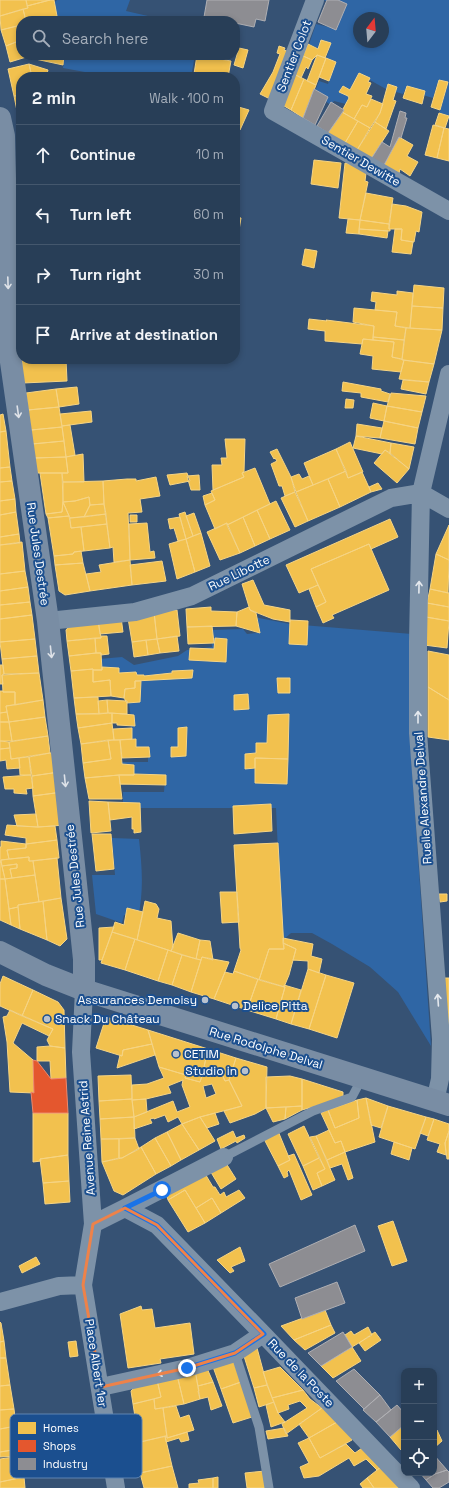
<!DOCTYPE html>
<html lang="en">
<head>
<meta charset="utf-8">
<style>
	body { margin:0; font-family:"Space Grotesk",sans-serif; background:#30455d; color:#f1f3f6 }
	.controls { position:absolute; right:12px; bottom:12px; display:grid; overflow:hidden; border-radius:8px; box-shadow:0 2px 6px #0003 }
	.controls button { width:36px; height:36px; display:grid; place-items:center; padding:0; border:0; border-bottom:1px solid #44576d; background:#283e57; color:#f1f3f6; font:20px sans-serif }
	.compass { position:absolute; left:353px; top:12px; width:36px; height:36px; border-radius:50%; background:#283e57; box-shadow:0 2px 6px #0003; rotate:16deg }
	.stop { position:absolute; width:12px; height:12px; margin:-9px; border:3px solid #1a73e8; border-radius:50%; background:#fff }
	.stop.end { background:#1a73e8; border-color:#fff; box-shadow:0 1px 4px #0008 }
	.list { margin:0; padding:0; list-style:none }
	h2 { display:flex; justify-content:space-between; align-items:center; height:52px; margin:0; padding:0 16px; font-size:17px }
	h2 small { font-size:13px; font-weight:400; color:#a5aeba }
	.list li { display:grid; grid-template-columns:26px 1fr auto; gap:12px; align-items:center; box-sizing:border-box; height:60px; padding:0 16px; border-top:1px solid #44576d }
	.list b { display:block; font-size:15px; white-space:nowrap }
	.list em { font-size:13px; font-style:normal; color:#a5aeba }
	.icon { flex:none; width:22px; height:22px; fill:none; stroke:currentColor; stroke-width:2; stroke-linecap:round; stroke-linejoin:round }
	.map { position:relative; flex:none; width:449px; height:1488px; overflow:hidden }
	.search { position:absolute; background:#283e57; box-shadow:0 2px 6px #0003; left:16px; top:16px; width:224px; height:44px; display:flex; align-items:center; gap:10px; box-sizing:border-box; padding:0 14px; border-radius:16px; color:#a5aeba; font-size:15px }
	.panel { position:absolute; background:#283e57; box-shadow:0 2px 6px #0003; left:16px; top:72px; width:224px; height:292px; border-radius:16px }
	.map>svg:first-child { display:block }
	.green { fill:#2f66a5; fill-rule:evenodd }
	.homes { fill:#f2c14e; stroke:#f6d483; fill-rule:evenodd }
	.shops { fill:#e4572e; stroke:#ec896d }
	.industry { fill:#8d8d92; stroke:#afafb3 }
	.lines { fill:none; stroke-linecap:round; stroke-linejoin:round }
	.lane { stroke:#7d92a8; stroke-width:9 }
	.street { stroke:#7d92a8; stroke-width:18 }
	.secondary { stroke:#798da4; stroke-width:22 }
	.oneway { stroke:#dee2e8 }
	.oneway2 { stroke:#e5e9ee }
	.route { stroke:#1a73e8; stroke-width:5 }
	.marked { fill:none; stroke:#ee8249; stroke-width:3; stroke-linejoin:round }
	.poi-dot { fill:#b9c2ce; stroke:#1b4f8f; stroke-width:1.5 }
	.labels { text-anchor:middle; stroke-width:4; stroke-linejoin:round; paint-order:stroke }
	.street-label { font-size:12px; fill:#fff; stroke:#1b4f8f }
	.poi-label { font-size:12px; fill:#fff; stroke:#1b4f8f; text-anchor:start }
	.key { fill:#1b4f8f; stroke:#5f84b1; stroke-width:1 }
	.key-label { font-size:11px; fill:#fff }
</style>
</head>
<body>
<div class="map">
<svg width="449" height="1488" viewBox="0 0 449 1488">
	<rect width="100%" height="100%" fill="#365274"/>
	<!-- green -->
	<path class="green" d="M57,0h73l-4,11 44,10h-115l1,-3 -3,-14z
		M323,0h126v115l-2,6 -9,-3 9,-31 -10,-3 -4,14 -28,-8 -2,4 -17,-5 -27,-15 -13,30 -12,-3 -3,4 -17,-11 5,-13 9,3 6,-18 -9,-4 5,-15 -9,-4 -4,10 -10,-3 9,-26 21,5 6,-22zM359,18h24v24h-24z
		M65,55h130l-4,22h-79l-49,-9z
		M254,617l36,7 122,10 -3,92 22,320 -33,-54 -28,-25 -38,-23 -20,-11h-21l-9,8 -6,-133h-153v-16h41l1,-13 -32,1 1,-11h-13l1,-7h26v-10l-12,1 -6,-9 1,-25 -4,-31 -26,-16 -2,-13 23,-2 12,8 44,-9 9,-6 25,-3 -1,-17 32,-1 4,5 10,-1z
		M112,838l27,1c3,28 5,51 -1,79l-14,-3 -2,8 -26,-9 -4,-39h23z"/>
	<!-- homes -->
	<path class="homes" d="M0,0h26l2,8 -28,8z
		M26,0h24l-23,6z
		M50,0h4l3,16 -23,5h-8l-3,-12 5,-1 -1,-2z
		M23,9l3,12h-5v4l-20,5 -1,-14z
		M21,25v15l-15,6 -5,-16z
		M21,40v15h12l-23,7 -4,-16z
		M321,40l10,3 -6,15 -8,-3 -5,5 -9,-4 5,-12 10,5z
		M279,46l6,2 -1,2 5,2 -19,47 -10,-5 13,-22 7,-18 -3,-1z
		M239,48l9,2 -5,18 -9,-3z
		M33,55h31l-1,10 -37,-8z
		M197,55l34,6 -3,16h-17l-17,-3z
		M301,55l11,5 -4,9 -2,-2 -5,11 -9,-5z
		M317,55l9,3 -10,27 -9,-4z
		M326,58l10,4 -7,19 -10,-4z
		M29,64l19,6 -2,7h-14z
		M29,64l3,13h-11v18l-7,1 -6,-27z
		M62,73l23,4h-23z
		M292,73l12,6 -13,31 -12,-7z
		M359,73l11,5 -2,4 3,1 -5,11 6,2 -5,11 -5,-2 -8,14 -12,-7 2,-2 -1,-1 6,-11 -1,-2 -9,-4 4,-6 7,4z
		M304,79l12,6 -13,33 -12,-8z
		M439,80l9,2 -8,28 -9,-3z
		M388,84l9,3 -4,13 3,1 -10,28 -11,-7 5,-9z
		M407,86l18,5 -3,13 -19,-6z
		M21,95v15l-4,1 -3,-15z
		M371,99l12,5 -3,9 -10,15 -16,-9 8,-14 5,2z
		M235,106l14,4 -9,20 -5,-2z
		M21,110v26l-4,-25z
		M342,112l16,9 -13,22 -17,-10z
		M439,113l10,3 -4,12 -10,-3z
		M358,121l12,7 -13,22 -12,-7z
		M375,122l14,9 -18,28 -14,-9z
		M433,125l11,3 -7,30 -12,-3z
		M444,128l5,1v32l-12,-3z
		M399,137l14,8 -6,11 11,6 -8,14 -10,-7 -1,4 -15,-8z
		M314,160l27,3 -3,25 -27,-4z
		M345,163l9,2 12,8 -1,8 3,1 -8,38 -21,-2z
		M366,193l27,5 -4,26 -29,-4z
		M392,204l14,2 16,6 -3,20 -3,-1 -2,11 -13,-2 1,-11h-13z
		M235,217l6,1 -6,37z
		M348,219l12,1 -1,14 -13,-1z
		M360,220l29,4v5h1v2l-31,-2z
		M359,229l29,2 -1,7 -28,-4z
		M395,229h7l-1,11 12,2 -2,12 -19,-2z
		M305,249l12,2 -3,17 -12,-3z
		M414,285l30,3 -1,20 -31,-2z
		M397,291l16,2 -3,35 -15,-2 2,-14 -22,-2 1,-8 -5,-1 1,-9 25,3z
		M412,306l31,2 -1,22 -32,-2z
		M354,308l43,4 -2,14 11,2 -2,12 -31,-3 1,-11 -21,-4z
		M309,319l18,2 -1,-1 48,6 -1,14 -10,-1 -1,5 -37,-3v-10l-17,-2z
		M406,328l36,2 -8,34 -32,-4z
		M373,337l31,3 -2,19 -10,-2 2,-15 -21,-2z
		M363,339l31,3 -2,15 12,3 -3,12 -29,-3 1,-13 -13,-2z
		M22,359h44l1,22 -44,2z
		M404,360l30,4 -5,18 -30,-3z
		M403,380l26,2 -3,12 -25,-5z
		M343,382l38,7v2l9,3 -2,8 -27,-5v-4l-19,-2z
		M77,387l2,17 -20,3 -3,-18z
		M56,389l3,18 -31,3 -2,-17z
		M391,393l35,3 -4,16 -35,-6z
		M346,399l8,1 -1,8h-8z
		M373,403l14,3 -3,15 -14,-3z
		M387,406l35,6 -4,16 -34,-7z
		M59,407l3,20 -31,3 -3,-20z
		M91,411l1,11 -30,4 -2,-12z
		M3,414l3,17 -6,1v-17z
		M384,421l34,7 -3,16 -35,-6z
		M357,424l25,4 -2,10 -24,-2z
		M70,425l5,30 -9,2 -4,-31z
		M62,427l2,14 -32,3 -1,-14z
		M6,431l4,36 -10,1v-36z
		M356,436l35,7 -1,10 -5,-3 -3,4 -29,-6z
		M225,439h20l-1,33 -2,1 2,4 -31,13 -1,-25h10l-1,-7h6z
		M64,441l2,16 -32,1 -2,-14z
		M350,442l13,30 -15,6 -12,-29z
		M391,443l23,4 -5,22 -19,-16z
		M277,449l14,28 4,15 -10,4 -3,-10h-3l-8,-22 6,-3 -2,-3 -1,1 -4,-7z
		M336,449l10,22 -33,14 -9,-22z
		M385,450l24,19 -12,14 -23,-20z
		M83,454l1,28h-21l-1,-9h6l-2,-16z
		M66,457l2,16h-32l-2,-15z
		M10,467l2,14 -12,1v-14z
		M255,468l15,36 -43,21v-2l-12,6 -10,-24 10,-5 -4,-9 33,-14 -2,-4z
		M346,471l2,7 14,-6 9,20 -31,15 -12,-28z
		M40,473h22l1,29 -1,10 -16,2z
		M187,473l3,8 -20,4 -3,-10z
		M299,474l3,5 7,-3 4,9 -17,7 -5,-15z
		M199,475l1,15h-9l-4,-14z
		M156,477l4,19 -20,3 2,13 -14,1 2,47 -16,2 -1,-15 -3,1 -6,-44 -1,-23 24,-2h9v2z
		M328,479l12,28 -32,14 -12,-29z
		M12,481l3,18 -15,2v-19z
		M103,481l1,23 -14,1 -1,-8 -14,4 -12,1v-20z
		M378,483l4,6 -11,3 -2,-5z
		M295,492l13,29 -13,6 -14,-29z
		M212,493l3,7 -10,5 -2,-9z
		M89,497l1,8 -6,12 -14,1 -7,-16 12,-1z
		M15,499l1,13 -16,3v-14z
		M276,501l14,29 -20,9 -13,-29z
		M63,502l6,14 -21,2 -2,-4 16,-2z
		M104,504l2,10 -22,3 6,-12z
		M257,510l13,29 -15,7 -12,-29z
		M16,512l3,22 -19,3v-22z
		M185,512l8,24 -7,3 -7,-25z
		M194,513l7,20 -8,3 -7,-20z
		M106,514l1,10 -36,4 -1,-10z
		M130,515h7v7h-7z
		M69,516l2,12 10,-1 3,24 -10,1 -1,2 -19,2 -6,-38z
		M180,517l6,22 -8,2 -4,-13 -4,1 -2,-10z
		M243,517l12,29 -15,7 -13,-28z
		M390,519l8,18 -27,12 -2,-5 -58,25 7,16 -19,8 -13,-28z
		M147,523l3,29 4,-1 1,7 -25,2 -1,-36z
		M227,523l13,30 -20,7 -13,-28z
		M107,524l3,24 -26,3 -3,-24z
		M449,525v35l-13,-6z
		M201,533l9,33 -15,6 -9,-33z
		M19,534l1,9 -20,2v-8z
		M186,539l9,33 -18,7 -8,-35z
		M22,542l3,29 -25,3v-29z
		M369,544l20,46 -57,25 2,3 -11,5 -7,-16 10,-5 -15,-33z
		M81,551l2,12 -28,2 -1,-9 19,-2 1,-2z
		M436,554l13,6 -1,33 -18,-4z
		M130,560l2,25 -42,6 -4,-17 15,-2 -2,-7z
		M162,561l4,20 -34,4 -2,-20z
		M83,563l7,28 -25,4 -6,-4 -4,-26z
		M25,571l3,16 -28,4v-17z
		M253,580l11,25 26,5v12l-17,-3 -23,-9 -8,-26z
		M318,585l8,17 -10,5 -7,-18z
		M28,587l2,15 -30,3v-14z
		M430,589l19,4v14l-22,-4z
		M30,602l2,13 -32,4v-14z
		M427,603l22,4v14l-23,-4z
		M211,607v4l26,1 -1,14 -49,1 -1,-18z
		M249,607l1,3 6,3 4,20 -24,-7 1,-14z
		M177,610l3,26 -23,3 -3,-27z
		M154,612l3,27 -25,3 -4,-24z
		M32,615l3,24 -35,3v-23z
		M121,617l2,15 -23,2 -2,-14z
		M426,617l23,4 -2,27 -23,-3z
		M98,620l3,18 -34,3 -1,-11 6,-7z
		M290,620l18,1 -1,24 -18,-1z
		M212,626l2,17 -26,1 -1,-17z
		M101,636h6l2,18 -8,1v-2h-5l-1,-15h6z
		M177,636l2,15 -19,2 -3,-14z
		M95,638l1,15 -27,3 -2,-15z
		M215,638l12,1 -1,23 -37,-2 1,-12 24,1z
		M35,639l2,17 -35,3 -2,-17z
		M157,639l3,14 -12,2 -2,-15z
		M146,640l2,15 -14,2 -2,-15z
		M428,651l21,4v45l-21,-13z
		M96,653h5l1,17h-9v-1l-22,2 -2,-15z
		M37,656l2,17 -35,1 -2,-15z
		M0,665h3l1,9 -2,1 1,9h-3z
		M102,667l17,1v5l17,-1 1,3h7v1l28,-3v-2l21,-1 -1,8 -57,3v7l-10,1 -1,9 -13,-2 -1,-16 -17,2v-12h9z
		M93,669v13l17,-2 1,16 -37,2 -3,-27z
		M39,673l4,27 -28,5v-13h-12l-1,-17z
		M277,678h13v15h-12z
		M135,681h6l-1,21 -13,1 -3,-5 1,-9 10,-1z
		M428,687l21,13v40l-21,-3z
		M0,691h3v1h12v13l-9,1 1,6 -7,1z
		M248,694l1,15 -15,1v-15z
		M98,697l1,17h-23l-2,-16z
		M43,700l2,17 -36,5 -3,-16z
		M107,700l20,1v13l-19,-1z
		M107,700l1,13 -9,1 -1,-13z
		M7,712l2,10h-9v-9z
		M112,713l22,2 1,11 -18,-1v-2h-5z
		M112,713v10l-34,5 -2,-14z
		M289,714l-1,45 -33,-1v10l-10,1v-15l11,-1v-10h11l1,-28z
		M45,717l3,19 -36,5 -3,-19z
		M0,722h9l3,19h-12z
		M112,723l2,17 -33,4 -3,-16z
		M187,727l-1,29 -15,1v-10h7v-19z
		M132,728v11l-18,1 -1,-11z
		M48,736l2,17 -39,6 -2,-17z
		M136,739v8h13l1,10 -28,1 -2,-18z
		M108,740h12l2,24 12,1v10h-15l-34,3 -2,-15 28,-4z
		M108,740l3,19 -28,4 -2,-19z
		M0,741l9,1 1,6 -10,1z
		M10,748l1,11 8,-1 1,10 -13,1 -1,-9 -6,1v-12z
		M50,753h2l7,19 -27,4 -3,-19z
		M29,757l2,18h-11l-1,-17z
		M255,758l33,1 -1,25 -32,-1z
		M59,772l3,20 -29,4 -1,-20z
		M134,774l32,1v10l-46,-1 -1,-9h15z
		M31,775l2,13 -7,1 1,5 -13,-1v-4h-9l-2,-12z
		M119,775l3,24h-33l-4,-21z
		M62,792l3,33 -27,2 -5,-31z
		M89,801l19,1 3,29 -20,2z
		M108,802l32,1 1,29 -7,1v-4h-2v-12l-22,3z
		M271,804l1,27 -38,3 -1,-28z
		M36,814l2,13 -21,-1 -3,-11z
		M7,825l31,2 17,-1 2,14 -31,4v-6l-21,-3z
		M92,834h19l3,35 -18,2z
		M57,840l2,18 -30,3v-4l-20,2 -2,-9 19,-2v-4z
		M1,841l25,3v4l-19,2 2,9 -8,1v2h-1v-15h1z
		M278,843l6,106h-15l-10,31 -25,-9 7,-21 -1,-2 -6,-103z
		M29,857v4h4l2,14 -23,3 -2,-9 7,-1v-4l-15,2 -1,-6z
		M57,858l4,40 -22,4 -6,-41z
		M0,862h1l4,17h-5z
		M17,864v4l-7,1 2,9 -7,1 -3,-13z
		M35,875l4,27 -21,3v2l-9,2 -4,-30z
		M0,879h5l6,46 -11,-5z
		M220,892h17l2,30 -17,1z
		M439,894h8v7l-7,1z
		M61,898l6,41 -7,7 -13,-6 -4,-39z
		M43,901l4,39 -27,-11 -2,-24z
		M145,901l11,3 3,5 -2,9 14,3 2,27 -2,3 -34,-11z
		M18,907l2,22 -9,-4 -2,-16z
		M127,908l16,4 -6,28 -25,-8 3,-10 9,3z
		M114,927l-12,33h-3v-32z
		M112,932l23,7 -10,31 -24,-7z
		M178,933l22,7 -4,19 -25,-8z
		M283,938l30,6 -2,12 11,3 -3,14 -11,-4v-8l-15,-1 3,-11 -13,-6z
		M135,939l33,11 -10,31 -33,-11z
		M200,940l10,1 3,19 -11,-3 -1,3 -5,-1z
		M283,943l13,6 -7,26 -5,12 -25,-7 10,-31h15z
		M168,950l14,5 -10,30 -14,-4z
		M182,955l19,5 -10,32 -19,-7z
		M202,957l27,5 -15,37 -23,-7z
		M308,969l18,6 -17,54 -18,-5z
		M234,971l24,8 -11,31 -33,-11 11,-27 8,2z
		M326,975l28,8 -17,55 -28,-9z
		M3,976l30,14 -11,26 -22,-10v-22z
		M443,978h6v48z
		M258,979l27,8 -9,32 -29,-9z
		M284,985l17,5 -10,34 -15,-5 9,-32h-1z
		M33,990l25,12 6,8 1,38 -15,-2 -3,-6 6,-11 -31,-13z
		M10,1010l43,19 -4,7 -27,-13 -9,20 20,17 1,33 -24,-1 -3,-50 -4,-25 4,-1z
		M106,1017l42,13 4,14 -29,6 -1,6 -26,-8z
		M148,1030l60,19 -4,18h1l-5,15 -15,-4 1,-3 -27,-8z
		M152,1044l3,11 -38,13 3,-13 2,1 1,-6z
		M50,1046l15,2 1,30 -15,1 -1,-18h-13v-14z
		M208,1049l28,9 -7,22 -4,1 -4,-9 -17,-5z
		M236,1058l31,9 -1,41 -11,6 -25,9 -6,-12 18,-5 -13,-26z
		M159,1067l27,8 -1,3 15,4 5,-15 16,5 4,9 4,-1 13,26 -42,11 -18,7 -4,-7 -10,5 -3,-7 -11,4v-1l-4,1 2,4 -18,6v-12l39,-16 4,11 13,-5 -8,-22 1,-5 -15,6 3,7 -25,6 -14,1v-15l15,-1 17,-6zM212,1084l4,10 -10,4 -3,-12z
		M131,1075l1,24 -33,2 -1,-25z
		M290,1076l12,3v27l-36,2v-31z
		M302,1079l41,13v6l-41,12z
		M366,1098l22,8 -7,22 -10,-3z
		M366,1098l9,44 -30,10 -4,-11 -6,2 -14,-30 7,-3 7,18 24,-10 -2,-18z
		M132,1099l2,18 -34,2 -1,-18z
		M146,1099l1,13 -13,5 -2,-17z
		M357,1100l2,18 -24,10 -7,-18z
		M302,1106v4l-17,9 1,-12z
		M388,1106l38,11 -11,32 -36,-12z
		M286,1107l-1,12 -12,3 -7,-14z
		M33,1113h35v42l-28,4 1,2 -8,1z
		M215,1113l4,11 -12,4 -7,-11z
		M134,1117l1,21 -34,1 -1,-20z
		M200,1117l15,24 -16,9 -17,-26z
		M426,1117l8,2 -6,17 -8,-3z
		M434,1119l15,5v7l-4,12 1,12 -9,-3 3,-8 -13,-4z
		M182,1124l17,26 -18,10 -14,-28z
		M304,1126l15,32 -16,8 -15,-32z
		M329,1130l6,13 6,-2 4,11 -18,8 -11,-24z
		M233,1131l3,7 8,-3 1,3 -8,5 -1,-2 -15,8 -4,-10z
		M278,1131l12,29 -12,6 -14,-27z
		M449,1131v28h-2l-2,-16z
		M167,1132l14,28 -10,6 -16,-28z
		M316,1136l19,44 -13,6 -5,-13 8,-4 -15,-32z
		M135,1138l4,11 -17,9h-3v-19z
		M155,1138l16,28 -15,8 -15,-27z
		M101,1139h18v19l-17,4z
		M394,1142l18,6 -3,12 -18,-6z
		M141,1147l15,27 -33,21 -9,-4 -12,-29 20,-4z
		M345,1152l8,26 -5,2 -6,-16 -12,4 -3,-8z
		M294,1154l18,41 -11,5 -12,-30 -2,2 1,4 -4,2 -6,-12 12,-6 -2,-4z
		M68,1155l1,26 -26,2 -3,-24z
		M319,1158l6,11 -8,4 5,13 -9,4 -10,-24z
		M224,1160l12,19 -15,10 -12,-20z
		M204,1172l9,15h2l5,8 4,-3 2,5 13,-7 6,8 -24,15 -9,-15 -16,10 -11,-18 -17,10 -2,-7z
		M69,1181l1,21 -25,2 -2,-21z
		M185,1190l20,33 -17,9 -20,-32z
		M212,1198l9,15 -16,10 -9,-15z
		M393,1221l14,40 -15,5 -14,-40z
		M240,1247l5,14 -14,6 3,4 -4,2 -13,-13z
		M36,1257l4,7 -18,9 -3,-7z
		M141,1306l1,4 10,-1 3,19 35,-5 4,31 -34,5 1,4 -33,5 -8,-54z
		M325,1310l6,15 -37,15 -13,-14z
		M0,1322l1,1 3,18 -4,1z
		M331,1325l4,8 -30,17 -11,-10z
		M368,1327l4,8 -20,12 -7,-12 6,-4 3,4z
		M375,1332l6,8 -16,11 -6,-8z
		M4,1341l2,17h-6v-16z
		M76,1341l2,15 -8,1 -2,-15z
		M352,1347l9,14 -28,17 -12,-12z
		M257,1348l10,37 -13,3 -11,-35z
		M232,1357l9,25 -20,7 -9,-25z
		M0,1358h6l4,27 -10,1z
		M206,1366l7,16 -15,4 -3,-16z
		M280,1367l23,23 -31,8 -9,-26z
		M195,1370l5,29 -16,5 -7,-29z
		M177,1375l7,29 -29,5 -1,-10 7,-2 -4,-17z
		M157,1380l4,17 -28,7 -2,-13 5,-5z
		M213,1382l9,24 -11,4 -3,-13 -8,2 -2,-8h1l-1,-5z
		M241,1382l11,35 -19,6 -12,-34z
		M10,1385l4,24 -14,1v-24z
		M267,1385l7,17 -15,5 -5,-19z
		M303,1390l7,9 12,9 -36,26 -4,-10 25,-16 -7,-7 -12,4 1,4 -11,4 -6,-15z
		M154,1399l1,10 8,-1 4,28 -28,6 -6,-38z
		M274,1402l4,11 7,9 -14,5 -5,-22z
		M176,1406l4,12 9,-3 5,15 -27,8 -4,-30z
		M322,1408l15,14 -28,16 -10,-14z
		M14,1409l2,17 -16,3v-19z
		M337,1422l15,16v2l-32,18 -11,-20z
		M404,1425v22l-3,3 -11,-13z
		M16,1426l3,23 -19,3v-23z
		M284,1428l4,8 -20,3 -2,-8z
		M437,1430l5,11 -8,7v-17z
		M187,1432l2,8 -8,2 -2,-4 -13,4 -1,-6h2v2z
		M165,1436l7,30 -32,7 -7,-29z
		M309,1438l11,20 26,-14 9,9 7,-5 19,19 -4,3 -11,-11 -12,7 -5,-8 -30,18 -15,2 -4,-11 9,-4 -11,-20z
		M19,1449l2,7 -21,1v-5z
		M21,1456l3,21 -24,5v-23z
		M172,1466l6,22h-34l-4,-15z
		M381,1467l18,21h-25l-7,-10z
		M265,1471l2,17h-20l-2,-15z
		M24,1477l1,11h-25v-6z
		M218,1477v11h-5v-10z
		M213,1478v10h-24v-4l10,-1 -1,-3z
		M367,1478l7,10h-11l-3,-4z"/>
	<!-- shops -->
	<path class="shops" d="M33,1060l4,1 14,18 15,-1 2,35h-35l-2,-21 3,1z"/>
	<!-- industry -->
	<path class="industry" d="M207,0h62l-4,21 -9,-2 -2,8 -19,-4v-2h-10l-21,-4z
		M327,0h11l9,4 -11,26 -18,-8z
		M314,89l14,8 -13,28 -12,-7z
		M331,102l13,8 -16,23 -11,-7z
		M400,111l6,2 -1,5h2l-6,20 -2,-1 -15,28 -13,-6 11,-17 8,5z
		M355,1225l10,26 -85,36 -11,-23z
		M337,1282l8,21 -43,16 -7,-21z
		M343,1332l9,15 -31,19 -13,-13z
		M354,1369l26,26 -16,14 -28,-28z
		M380,1395l11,15 -15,12 -13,-12z
		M397,1405l7,8v12l-14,12 -14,-15z
		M434,1455l13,15 -12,4 -9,6 -6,-7h14z
		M447,1470l2,2v10l-10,6h-6l-7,-8 9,-6z"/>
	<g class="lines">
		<!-- lane -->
		<path class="lane" d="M6,219h15
			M224,1157l89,-46 39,-14 10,-19
			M235,1353l24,74 10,61"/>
		<!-- street -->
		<path class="street" d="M315,0l-42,111 176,100
			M421,493l28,16
			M48,621l87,-9 57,-16 199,-98 30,-5
			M84,990l-3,62 12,172 -10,61 33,203
			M435,1101l5,-22 1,-40 -23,-306v-91l3,-149 28,-119
			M125,1208l99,-51
			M93,1224l32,-16 32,17 106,109 148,154
			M0,1302l59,-16 24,-1
			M101,1387l86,-19 48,-15 28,-19"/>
		<!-- secondary -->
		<path class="secondary" d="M0,118l4,18 5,212 39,273 36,338v31
			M0,952l46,23 38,15 365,115"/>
	</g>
	<!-- one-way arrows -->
	<defs><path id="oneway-shaft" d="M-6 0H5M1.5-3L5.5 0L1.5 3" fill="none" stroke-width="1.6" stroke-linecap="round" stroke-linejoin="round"/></defs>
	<g class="oneway">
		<use href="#oneway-shaft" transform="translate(8 283) rotate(88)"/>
		<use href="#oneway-shaft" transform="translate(18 412) rotate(82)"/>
		<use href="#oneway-shaft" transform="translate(51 652) rotate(84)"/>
		<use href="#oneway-shaft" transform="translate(65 781) rotate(84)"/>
	</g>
	<g class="oneway2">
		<use href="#oneway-shaft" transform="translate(419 587) rotate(-89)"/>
		<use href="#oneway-shaft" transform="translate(418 717) rotate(-90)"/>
		<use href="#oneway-shaft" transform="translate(438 1000) rotate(-94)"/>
		<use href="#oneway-shaft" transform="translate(163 1373) rotate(168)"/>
	</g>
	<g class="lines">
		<!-- route -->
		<path class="route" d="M162,1190l-37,18 32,17 107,109 -29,19 -48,15"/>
	</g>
	<!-- marked area -->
	<path class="marked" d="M125,1208l32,17 106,109 -28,19 -48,15 -86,19 -18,-102 10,-61z"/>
	<!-- markers -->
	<g class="poi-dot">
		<circle cx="205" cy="1000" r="4"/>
		<circle cx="235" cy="1006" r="4"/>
		<circle cx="47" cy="1019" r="4"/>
		<circle cx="176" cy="1054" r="4"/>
		<circle cx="245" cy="1071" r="4"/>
	</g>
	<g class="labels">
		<!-- street labels -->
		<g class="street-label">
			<text transform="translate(294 56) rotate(-69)" y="4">Sentier Colot</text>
			<text transform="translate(361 161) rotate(30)" y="4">Sentier Dewitte</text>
			<text transform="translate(38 554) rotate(82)" y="4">Rue Jules Destrée</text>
			<text transform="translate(239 573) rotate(-26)" y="4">Rue Libotte</text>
			<text transform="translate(423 798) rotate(-94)" y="4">Ruelle Alexandre Delval</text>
			<text transform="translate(75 876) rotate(-96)" y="4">Rue Jules Destrée</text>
			<text transform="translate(266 1048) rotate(17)" y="4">Rue Rodolphe Delval</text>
			<text transform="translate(87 1138) rotate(-94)" y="4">Avenue Reine Astrid</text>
			<text transform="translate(96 1363) rotate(81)" y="4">Place Albert 1er</text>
			<text transform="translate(301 1373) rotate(46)" y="4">Rue de la Poste</text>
		</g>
		<!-- poi labels -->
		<g class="poi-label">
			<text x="197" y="1004" text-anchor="end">Assurances Demoisy</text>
			<text x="243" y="1010">Delice Pitta</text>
			<text x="55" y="1023">Snack Du Château</text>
			<text x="184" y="1058">CETIM</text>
			<text x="237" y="1075" text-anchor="end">Studio in</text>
		</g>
	</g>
	<!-- legend -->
	<rect x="10" y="1414" width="132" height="64" rx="6" class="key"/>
	<rect x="18" y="1422" width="18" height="12" fill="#f2c14e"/>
	<rect x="18" y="1440" width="18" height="12" fill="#e4572e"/>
	<rect x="18" y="1458" width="18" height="12" fill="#8d8d92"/>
	<g class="key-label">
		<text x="43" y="1432">Homes</text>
		<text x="43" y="1450">Shops</text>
		<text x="43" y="1468">Industry</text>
	</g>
</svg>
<div class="controls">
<button>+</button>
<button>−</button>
<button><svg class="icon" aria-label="locate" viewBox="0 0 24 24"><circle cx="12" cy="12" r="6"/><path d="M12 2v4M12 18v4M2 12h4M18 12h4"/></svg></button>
</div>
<svg class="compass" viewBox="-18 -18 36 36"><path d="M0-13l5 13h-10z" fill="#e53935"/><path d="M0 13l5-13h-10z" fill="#a5aeba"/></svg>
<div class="stop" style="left:162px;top:1190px"></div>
<div class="stop end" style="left:187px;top:1368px"></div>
<div class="search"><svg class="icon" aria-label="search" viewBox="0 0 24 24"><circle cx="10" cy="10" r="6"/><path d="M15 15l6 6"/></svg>Search here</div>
<section class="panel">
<h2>2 min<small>Walk · 100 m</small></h2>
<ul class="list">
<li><svg class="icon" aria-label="ahead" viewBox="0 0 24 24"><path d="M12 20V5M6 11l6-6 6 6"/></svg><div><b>Continue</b></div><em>10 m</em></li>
<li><svg class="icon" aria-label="left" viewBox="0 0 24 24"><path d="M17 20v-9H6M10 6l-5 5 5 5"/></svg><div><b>Turn left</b></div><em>60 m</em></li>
<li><svg class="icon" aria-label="right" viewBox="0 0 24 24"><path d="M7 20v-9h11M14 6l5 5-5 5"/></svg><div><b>Turn right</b></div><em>30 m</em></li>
<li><svg class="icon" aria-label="arrive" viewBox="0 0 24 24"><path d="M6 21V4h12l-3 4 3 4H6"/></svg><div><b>Arrive at destination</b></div></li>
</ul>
</section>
</div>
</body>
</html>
